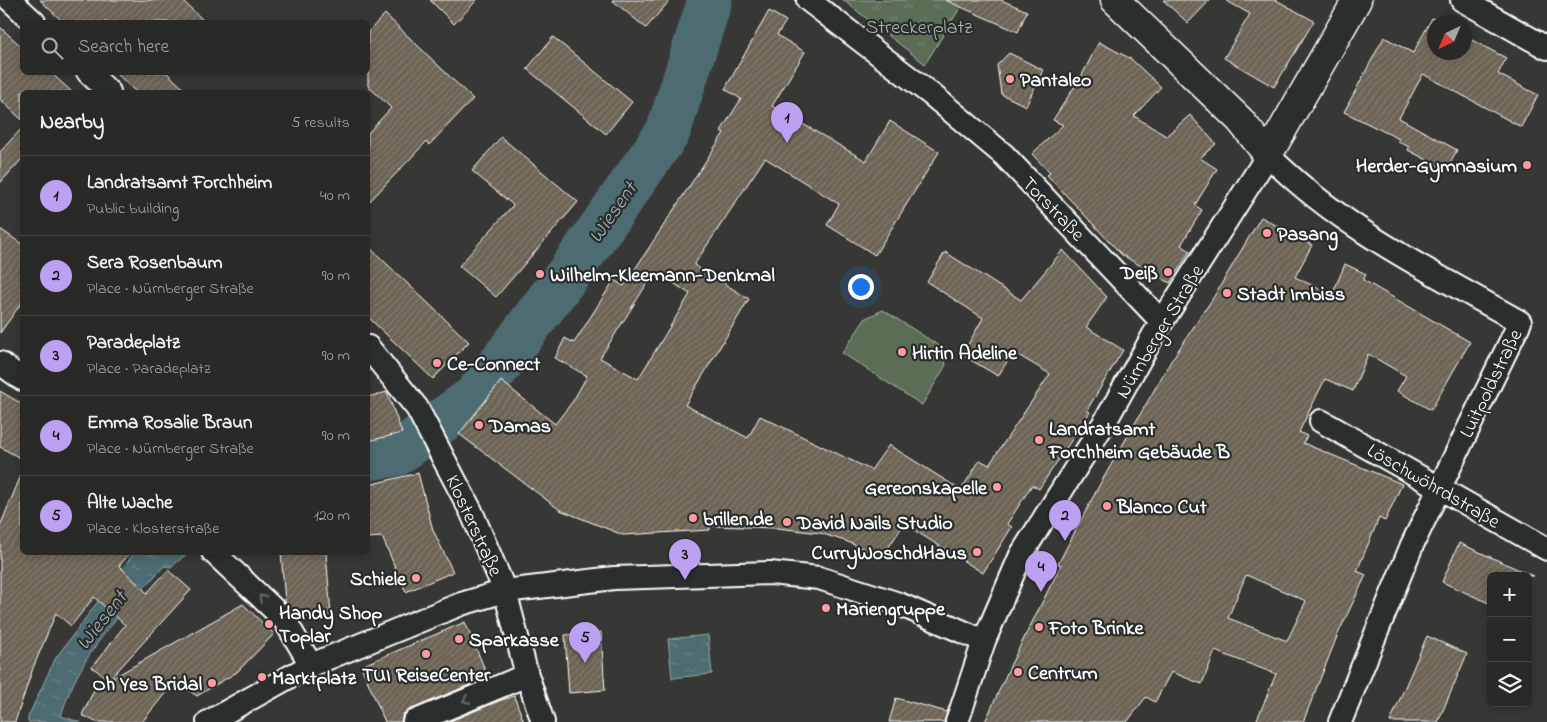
<!DOCTYPE html>
<html lang="en">
<head>
<meta charset="utf-8">
<style>
	body { margin:0; font-family:"Indie Flower",sans-serif; background:#313230; color:#f1f3f6 }
	.controls { position:absolute; right:15px; bottom:15px; display:grid; overflow:hidden; border-radius:8px; box-shadow:0 2px 8px #0003 }
	.controls button { width:45px; height:45px; display:grid; place-items:center; padding:0; border:0; border-bottom:1px solid #454645; background:#292a28; color:#f1f3f6; font:25px sans-serif }
	.compass { position:absolute; left:1427px; top:15px; width:45px; height:45px; border-radius:50%; background:#292a28; box-shadow:0 2px 8px #0003; rotate:224deg }
	.you { position:absolute; left:860px; top:286px; width:18px; height:18px; margin:-12px; border:4px solid #fff; border-radius:50%; background:#1a73e8; box-shadow:0 0 0 8px #1a73e833 }
	.badge { display:grid; place-items:center; width:32px; height:32px; border-radius:50%; background:#bca0f2; color:#111; font-size:16px; font-weight:700 }
	.pin { position:absolute; translate:-50% -41px; filter:drop-shadow(0 1px 2px #0008) }
	.pin::after { content:''; position:absolute; top:26px; width:18px; height:15px; background:inherit; clip-path:polygon(0 0,100% 0,50% 100%) }
	.list { margin:0; padding:0; list-style:none }
	h2 { display:flex; justify-content:space-between; align-items:center; height:65px; margin:0; padding:0 20px; font-size:21px }
	h2 small { font-size:16px; font-weight:400; color:#a5a7a8 }
	.list li { display:grid; grid-template-columns:32px 1fr auto; gap:15px; align-items:center; box-sizing:border-box; height:80px; padding:0 20px; border-top:1px solid #454645 }
	.list b { display:block; font-size:19px; white-space:nowrap }
	.list p { margin:0; font-size:16px; white-space:nowrap; color:#a5a7a8 }
	.list em { font-size:16px; font-style:normal; color:#a5a7a8 }
	.icon { flex:none; width:28px; height:28px; fill:none; stroke:currentColor; stroke-width:2; stroke-linecap:round; stroke-linejoin:round }
	.map { position:relative; flex:none; width:1547px; height:722px; overflow:hidden }
	.search { position:absolute; background:#292a28; box-shadow:0 2px 8px #0003; left:20px; top:20px; width:350px; height:55px; display:flex; align-items:center; gap:12px; box-sizing:border-box; padding:0 18px; border-radius:8px; color:#a5a7a8; font-size:19px }
	.panel { position:absolute; background:#292a28; box-shadow:0 2px 8px #0003; left:20px; top:90px; width:350px; height:465px; border-radius:8px }
	.map>svg:first-child { display:block }
	.grass { fill:url(#grass-tufts); stroke:#aeb6aa }
	.garden { fill:#5c6d56; stroke:#aeb6aa }
	.water { fill:url(#water-ripples); stroke:#95a7aa }
	.lines { fill:none; stroke-linecap:round; stroke-linejoin:round }
	.river { stroke:#4e6c71; stroke-width:45 }
	.building { fill:url(#building-hatch); stroke:#fff; fill-rule:evenodd }
	.street-casing { stroke:#fff; stroke-width:26 }
	.secondary-casing { stroke:#fff; stroke-width:31 }
	.street { stroke:#2a2d2e; stroke-width:22 }
	.secondary { stroke:#2a2d2e; stroke-width:28 }
	.oneway { stroke:#6a6c6d }
	.poi-dot { fill:#ff9aa2; stroke:#2a2d2e; stroke-width:2 }
	.labels { text-anchor:middle; stroke-width:4.5; stroke-linejoin:round; paint-order:stroke }
	.park-label { font-size:20px; fill:#aeb6aa; stroke:#2a2d2e }
	.poi-label { font-size:20px; font-weight:bold; fill:#fff; stroke:#2a2d2e; text-anchor:start }
	.street-label { font-size:20px; fill:#fff; stroke:#2a2d2e }
	.water-label { font-size:21px; font-style:italic; fill:#a6b6b8; stroke:#2a2d2e }
</style>
</head>
<body>
<div class="map">
<svg width="1547" height="722" viewBox="0 0 1547 722">
	<defs>
		<pattern id="grass-tufts" width="24" height="20" patternUnits="userSpaceOnUse" patternTransform="scale(1.25)"><rect width="24" height="20" fill="#5c6d56"/><path d="M3 7l-1-3M5 7V3M7 7l1-3M15 17l-1-3M17 17v-4M19 17l1-3" fill="none" stroke="#74836f"/></pattern>
		<pattern id="water-ripples" width="26" height="14" patternUnits="userSpaceOnUse" patternTransform="scale(1.25)"><rect width="26" height="14" fill="#4e6c71"/><path d="M2 4q2-2 4 0t4 0M15 11q2-2 4 0t4 0" fill="none" stroke="#698286"/></pattern>
		<pattern id="building-hatch" width="6" height="6" patternUnits="userSpaceOnUse" patternTransform="scale(1.25)"><rect width="6" height="6" fill="#6c6454"/><path d="M-1 1l2-2M0 6l6-6M5 7l2-2" fill="none" stroke="#827b6e"/></pattern>
	</defs>
	<rect width="100%" height="100%" fill="#373836"/>
	<filter id="ink" filterUnits="userSpaceOnUse"><feTurbulence type="fractalNoise" baseFrequency=".02" numOctaves="2"/><feDisplacementMap in="SourceGraphic" scale="10" xChannelSelector="R" yChannelSelector="G"/><feConvolveMatrix kernelMatrix="1 2 1 2 8 2 1 2 1" color-interpolation-filters="sRGB"/></filter>
	<g filter="url(#ink)">
		<!-- grass -->
		<path class="grass" d="M843,0h122l-40,64z"/>
		<!-- garden -->
		<path class="garden" d="M883,310l58,37 5,18 -24,40 -80,-52 24,-35z"/>
		<!-- water -->
		<path class="water" d="M134,553h54l-17,14 -7,-1c-43,48 -84,86 -103,150l19,6h-52v-5l27,-58z
			M708,635l4,39 -40,4 -4,-39z"/>
		<g class="lines">
			<!-- river -->
			<path class="river" d="M368,458l28,-4 79,-57 97,-128 96,-137 42,-132"/>
		</g>
		<!-- building -->
		<path class="building" d="M40,0h142l23,22h-142z
			M430,0h47l-23,24z
			M612,0h58l-24,28z
			M945,0h56l26,11 -9,21z
			M1163,0h47l-22,23z
			M1225,0h51l38,21 -40,66 -50,-29 26,-44z
			M769,11l17,10 -9,14 28,17 -33,54 94,55 24,-40 49,31 -64,103 -48,-30 12,-21 -74,-46 -71,107 55,34 -64,106 63,33 12,-22 111,54 18,-25 72,45 19,-30 9,5 61,-91 -37,-22 -15,24 -36,-21 21,-37 -56,-36 18,-30 76,48 42,-50 44,47 -21,30 37,23 -36,60 3,2 -51,77 -7,-4 -25,39 5,3 -29,46 -74,-46 -2,3 -5,-3 -20,30 -34,-15 -28,-9 -43,-5 -67,-2v4l-87,5 -63,-25 -101,-76 42,-53 54,43 18,-23 14,-25 -32,-18 10,-20 9,5 40,-63 10,6 100,-153 -3,-2 20,-32 -16,-10zM655,271l35,23 -52,85 -38,-21z
			M385,14l88,85 -44,46 -3,-3 -58,61v-70l23,-25 -23,-22v-54z
			M1432,18l8,4h-6v30h30v-16l42,22 -8,16 40,21 -17,32 -98,-53 -24,44 58,32 -11,20 -38,-20 1,-3 -11,-6 1,-2 -55,-27 40,-75 29,16z
			M0,27l22,20v25h28l22,20h-50v28l-22,-21z
			M553,37l79,65 -26,32 -79,-65z
			M1099,42l32,17 30,28 -27,29 32,20 24,-21 26,29 -16,14 17,11 -22,36 7,5 -21,35 9,6 -20,32 -48,-28 -75,-80 3,-2 -18,-19 31,-29 -10,-5 29,-45z
			M1009,53l34,17 -17,36 -25,-12 -4,-29z
			M115,72h51l21,20h-51z
			M22,128v31l-22,24v-31z
			M501,137l77,65 -82,95 -37,-31 54,-61 -41,-34z
			M1261,217l51,28 -17,32 37,18 13,-31 21,10 -3,6 107,62 -39,68 -34,-19 9,-15 -38,-22 -15,37 -28,-12 -26,53 8,4 -4,7 99,41 -17,37 -6,-3 -22,53 9,4 -28,59 -35,88h-47l20,-48 -61,-23 -13,33 -31,-12 -16,30 -9,-5 -19,25h-142l26,-58 50,-99 -3,-1 42,-80 71,-123 42,-63zM1246,575l60,26 -19,40 -59,-23z
			M0,229l22,15v58l-22,31z
			M368,246l101,96 -36,37 -65,-62z
			M0,391l22,13v55l-22,-12z
			M387,392l15,41 -34,8v-44z
			M22,473v79h109l-12,14 28,27 21,-23 23,20 -82,90 -17,-13 33,-42 -31,-28 -23,29 -15,-13 -23,55 -18,54h-15v-196z
			M418,473l15,57 20,42 -47,20 -24,-55 -14,1v-53z
			M1459,543l74,33h-42v28l-49,-22z
			M281,552h45l5,63 -33,2 -13,-15z
			M243,604l31,30 -37,38 -40,24 -22,-15 -33,41h-46l-14,-7 13,-27z
			M465,622l23,55 -79,33 -6,4 -2,8h-16l-24,-56z
			M601,632l4,58 -36,3 -4,-58z
			M1427,636l40,18 -29,68h-48z
			M514,696l10,26h-76l51,-21z
			M896,698l51,14 -3,10h-55z"/>
		<g class="lines">
			<!-- street casing -->
			<g class="street-casing">
				<path id="street" d="M10,0l24,22
					M808,0l124,95 72,60 158,167
					M1462,0l85,48
					M88,72l21,20
					M368,347l49,61 54,103 34,80 22,84 16,47
					M0,363l22,16
					M1321,421l226,128
					M213,552l71,67 27,46
					M208,722l103,-57 150,-61 44,-13 109,-13 156,-5 49,5 80,26 85,37
					M414,722l113,-47
					M957,722l27,-81 37,-86 85,-135 47,-84 115,-181c72,73 164,117 252,167l-108,223 -72,177"/>
			</g>
			<!-- secondary casing -->
			<g class="secondary-casing">
				<path id="secondary" d="M1115,0l125,120 28,35 89,-155"/>
			</g>
			<!-- street -->
			<use href="#street" class="street"/>
			<!-- secondary -->
			<use href="#secondary" class="secondary"/>
		</g>
		<!-- one-way arrows -->
		<defs><path id="oneway-chevron" d="M-2-3.5L2.5 0L-2 3.5" fill="none" stroke-width="1.6" stroke-linecap="round" stroke-linejoin="round" transform="scale(1.25)"/></defs>
		<g class="oneway">
			<use href="#oneway-chevron" transform="translate(262 598) rotate(-137)"/>
			<use href="#oneway-chevron" transform="translate(466 700) rotate(157)"/>
		</g>
	</g>
	<!-- markers -->
	<g class="poi-dot">
		<circle cx="1010" cy="79" r="5"/>
		<circle cx="1527" cy="165" r="5"/>
		<circle cx="1267" cy="233" r="5"/>
		<circle cx="1168" cy="272" r="5"/>
		<circle cx="540" cy="274" r="5"/>
		<circle cx="1227" cy="293" r="5"/>
		<circle cx="902" cy="352" r="5"/>
		<circle cx="437" cy="363" r="5"/>
		<circle cx="479" cy="425" r="5"/>
		<circle cx="1039" cy="440" r="5"/>
		<circle cx="997" cy="487" r="5"/>
		<circle cx="1107" cy="506" r="5"/>
		<circle cx="693" cy="518" r="5"/>
		<circle cx="787" cy="522" r="5"/>
		<circle cx="977" cy="552" r="5"/>
		<circle cx="416" cy="578" r="5"/>
		<circle cx="826" cy="608" r="5"/>
		<circle cx="269" cy="624" r="5"/>
		<circle cx="1039" cy="627" r="5"/>
		<circle cx="459" cy="639" r="5"/>
		<circle cx="426" cy="654" r="5"/>
		<circle cx="1018" cy="672" r="5"/>
		<circle cx="262" cy="677" r="5"/>
		<circle cx="212" cy="683" r="5"/>
	</g>
	<g class="labels">
		<!-- park labels -->
		<g class="park-label">
			<text x="919" y="33">Streckerplatz</text>
		</g>
		<!-- poi labels -->
		<g class="poi-label">
			<text x="1020" y="86">Pantaleo</text>
			<text x="1517" y="172" text-anchor="end">Herder-Gymnasium</text>
			<text x="1277" y="240">Pasang</text>
			<text x="1158" y="279" text-anchor="end">Deiß</text>
			<text x="550" y="281">Wilhelm-Kleemann-Denkmal</text>
			<text x="1237" y="300">Stadt Imbiss</text>
			<text x="912" y="359">Hirtin Adeline</text>
			<text x="447" y="370">Ce-Connect</text>
			<text x="489" y="432">Damas</text>
			<text x="1049" y="435">Landratsamt<tspan x="1049" dy="23">Forchheim Gebäude B</tspan></text>
			<text x="987" y="494" text-anchor="end">Gereonskapelle</text>
			<text x="1117" y="513">Blanco Cut</text>
			<text x="703" y="525">brillen.de</text>
			<text x="797" y="529">David Nails Studio</text>
			<text x="967" y="559" text-anchor="end">CurryWoschdHaus</text>
			<text x="406" y="585" text-anchor="end">Schiele</text>
			<text x="836" y="615">Mariengruppe</text>
			<text x="279" y="619">Handy Shop<tspan x="279" dy="23">Toplar</tspan></text>
			<text x="1049" y="634">Foto Brinke</text>
			<text x="469" y="646">Sparkasse</text>
			<text x="1028" y="679">Centrum</text>
			<text x="426" y="681" text-anchor="middle">TUI ReiseCenter</text>
			<text x="272" y="684">Marktplatz</text>
			<text x="202" y="690" text-anchor="end">Oh Yes Bridal</text>
		</g>
		<!-- street labels -->
		<g class="street-label">
			<text transform="translate(1054 208) rotate(46)" y="7">Torstraße</text>
			<text transform="translate(1159 331) rotate(-59)" y="7">Nürnberger Straße</text>
			<text transform="translate(1490 383) rotate(-64)" y="7">Luitpoldstraße</text>
			<text transform="translate(1434 485) rotate(30)" y="7">Löschwöhrdstraße</text>
			<text transform="translate(475 525) rotate(65)" y="7">Klosterstraße</text>
		</g>
		<!-- water labels -->
		<g class="water-label">
			<text transform="translate(612 212) rotate(-55)" y="7">Wiesent</text>
			<text transform="translate(101 620) rotate(-52)" y="7">Wiesent</text>
		</g>
	</g>
</svg>
<div class="controls">
<button>+</button>
<button>−</button>
<button><svg class="icon" aria-label="layers" viewBox="0 0 24 24"><path d="M12 4l9 5-9 5-9-5zM3 14l9 5 9-5"/></svg></button>
</div>
<svg class="compass" viewBox="-18 -18 36 36"><path d="M0-13l5 13h-10z" fill="#e53935"/><path d="M0 13l5-13h-10z" fill="#a5a7a8"/></svg>
<div class="you"></div>
<div class="pin badge" style="left:787px;top:143px">1</div>
<div class="pin badge" style="left:1065px;top:541px">2</div>
<div class="pin badge" style="left:685px;top:580px">3</div>
<div class="pin badge" style="left:1041px;top:592px">4</div>
<div class="pin badge" style="left:585px;top:663px">5</div>
<div class="search"><svg class="icon" aria-label="search" viewBox="0 0 24 24"><circle cx="10" cy="10" r="6"/><path d="M15 15l6 6"/></svg>Search here</div>
<section class="panel">
<h2>Nearby<small>5 results</small></h2>
<ul class="list">
<li><span class="badge">1</span><div><b>Landratsamt Forchheim</b><p>Public building</p></div><em>40 m</em></li>
<li><span class="badge">2</span><div><b>Sera Rosenbaum</b><p>Place · Nürnberger Straße</p></div><em>90 m</em></li>
<li><span class="badge">3</span><div><b>Paradeplatz</b><p>Place · Paradeplatz</p></div><em>90 m</em></li>
<li><span class="badge">4</span><div><b>Emma Rosalie Braun</b><p>Place · Nürnberger Straße</p></div><em>90 m</em></li>
<li><span class="badge">5</span><div><b>Alte Wache</b><p>Place · Klosterstraße</p></div><em>120 m</em></li>
</ul>
</section>
</div>
</body>
</html>
